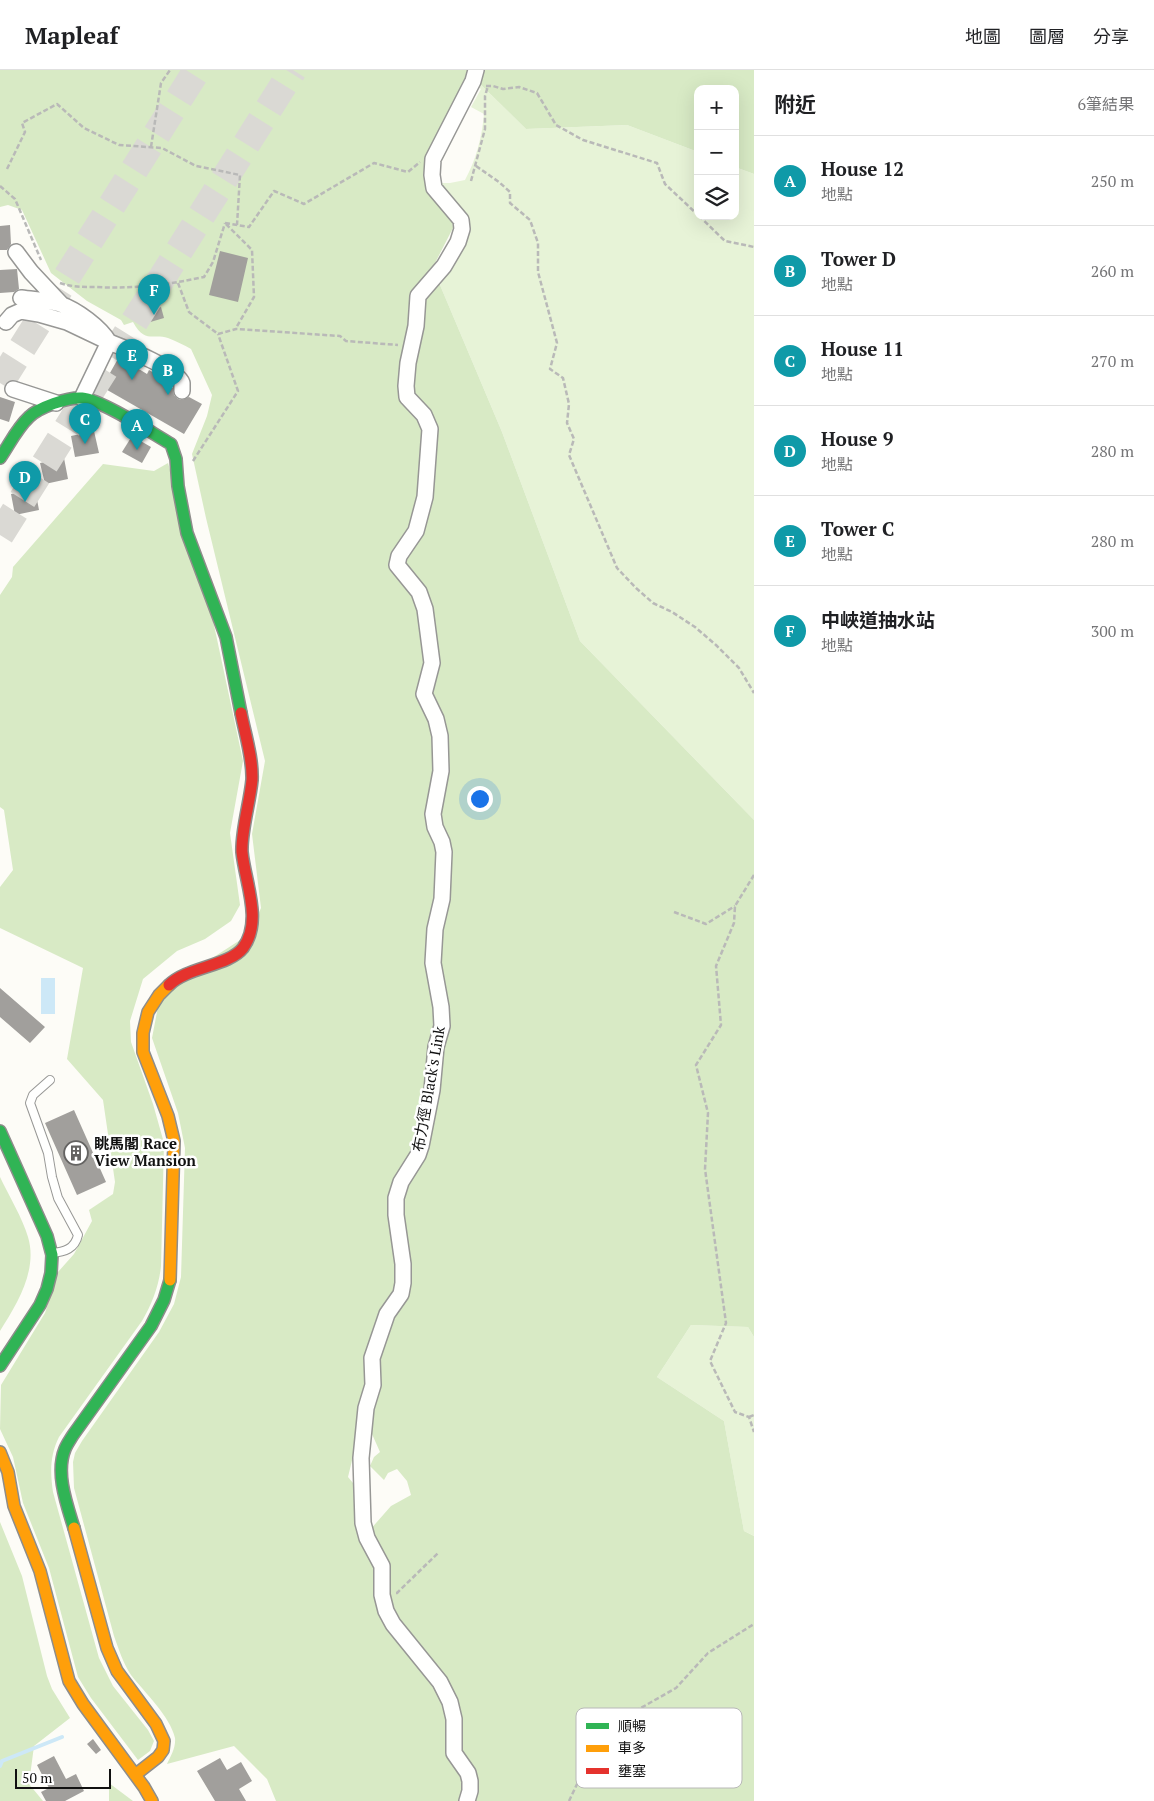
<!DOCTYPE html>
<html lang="zh-TW">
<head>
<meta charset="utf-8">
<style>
	body { margin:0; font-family:"PT Serif","Noto Sans TC",serif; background:#f6f6f6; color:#202124 }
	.controls { position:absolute; right:15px; top:15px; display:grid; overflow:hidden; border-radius:10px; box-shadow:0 5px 20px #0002 }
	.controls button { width:45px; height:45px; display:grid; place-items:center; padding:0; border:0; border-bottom:1px solid #e0e0e0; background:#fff; color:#202124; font:25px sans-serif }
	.scale { position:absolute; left:15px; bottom:12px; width:96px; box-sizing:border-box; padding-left:5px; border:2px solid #111; border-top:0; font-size:14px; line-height:18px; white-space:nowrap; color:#111; -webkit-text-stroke:4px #fff; paint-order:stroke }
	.you { position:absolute; left:479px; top:728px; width:18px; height:18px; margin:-12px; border:4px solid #fff; border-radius:50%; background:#1a73e8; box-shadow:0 0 0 8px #1a73e833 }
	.badge { display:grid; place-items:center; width:32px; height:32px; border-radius:50%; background:#646362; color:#fff; font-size:16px; font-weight:700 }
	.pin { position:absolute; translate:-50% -41px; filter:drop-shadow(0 1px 2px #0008) }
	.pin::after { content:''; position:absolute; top:26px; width:18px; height:15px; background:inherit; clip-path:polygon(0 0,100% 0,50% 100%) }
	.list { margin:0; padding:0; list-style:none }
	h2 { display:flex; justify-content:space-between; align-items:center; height:65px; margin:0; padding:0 20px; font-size:21px }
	h2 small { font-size:16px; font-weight:400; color:#757577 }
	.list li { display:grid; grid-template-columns:32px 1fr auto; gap:15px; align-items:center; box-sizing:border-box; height:90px; padding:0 20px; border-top:1px solid #e0e0e0 }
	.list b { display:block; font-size:19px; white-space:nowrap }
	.list p { margin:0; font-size:16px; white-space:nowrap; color:#757577 }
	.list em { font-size:16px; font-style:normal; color:#757577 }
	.icon { flex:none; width:28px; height:28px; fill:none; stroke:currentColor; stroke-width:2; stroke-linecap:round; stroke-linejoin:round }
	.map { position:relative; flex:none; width:754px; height:1731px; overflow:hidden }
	header { display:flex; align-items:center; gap:30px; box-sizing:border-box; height:70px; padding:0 25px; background:#fff; border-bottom:1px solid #e0e0e0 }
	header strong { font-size:24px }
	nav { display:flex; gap:28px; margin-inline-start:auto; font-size:18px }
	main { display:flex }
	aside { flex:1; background:#fff }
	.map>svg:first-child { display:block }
	.green { fill:#e7f3d7 }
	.forest { fill:#d8eac5; fill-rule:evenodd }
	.water { fill:#cde8f7 }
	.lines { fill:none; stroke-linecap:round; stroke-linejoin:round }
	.stream { stroke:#cde8f7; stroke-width:4 }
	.building { fill:#a19f9c }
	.highway-tunnel { stroke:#dad9d4; stroke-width:28; stroke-dasharray:28 14; stroke-linecap:butt }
	.lane-casing { stroke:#979795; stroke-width:10 }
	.street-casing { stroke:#979795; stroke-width:18 }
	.fast-casing { stroke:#8e8d8b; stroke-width:14 }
	.slow-casing { stroke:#8e8d8b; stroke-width:14 }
	.jam-casing { stroke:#8e8d8b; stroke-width:14 }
	.path { stroke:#b9b9b8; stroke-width:2.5; stroke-dasharray:5 2.5; stroke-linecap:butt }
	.lane { stroke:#fffffe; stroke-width:8 }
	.street { stroke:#fffffe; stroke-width:15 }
	.fast { stroke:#30b455; stroke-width:11 }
	.slow { stroke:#ff9f0a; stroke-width:11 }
	.jam { stroke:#e5322d; stroke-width:11 }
	.labels { text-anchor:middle; stroke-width:5; stroke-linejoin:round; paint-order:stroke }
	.street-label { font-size:15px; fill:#111; stroke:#fff }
	.poi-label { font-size:15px; font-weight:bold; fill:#111; stroke:#fff; text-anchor:start }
	.key { fill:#fff; stroke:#b8b8b8; stroke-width:1 }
	.key-label { font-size:14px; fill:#111 }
</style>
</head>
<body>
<header>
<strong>Mapleaf</strong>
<nav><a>地圖</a><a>圖層</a><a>分享</a></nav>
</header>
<main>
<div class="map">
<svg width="754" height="1731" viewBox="0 0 754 1731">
	<rect width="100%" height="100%" fill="#fdfcf7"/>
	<!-- green -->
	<path class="green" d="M477,11l49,48 101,-4 71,27v64h37v-49l19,7v646l-174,-179 -78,-209 -62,-147c10,-15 35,-48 28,-67 -4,-8 -24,-27 -31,-35h13l15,-3c11,-20 17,-43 19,-66l-13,-7 10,-18 -6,-4z
		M691,1255l57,2 6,10v199l-10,-5 -20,-110 -67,-44z"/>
	<!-- forest -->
	<path class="forest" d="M0,0h468l-39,120 7,13 16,17 1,8 -19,37 6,20 62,147 78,209 174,179v517l-6,-10 -57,-2 -34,52 67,44 20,110 10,5v265h-478l-9,-22 -33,-33 -67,18c4,-8 9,-17 8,-26 -5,-22 -30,-45 -44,-63 -8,-12 -12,-25 -17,-39l-40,-148 -1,-26 2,-9 7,-12 77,-109 15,-28 7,-27 4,-129 -7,-35 -26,-75 9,-47 87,-56 13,-27 -9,-74 13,-73 -59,-243 -14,-64 15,-38 5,-21 -21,-46c-7,-4 -15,-8 -23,-11 -15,-5 -23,6 -35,-16l-9,3 -3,-5 -34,-19 -36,-28 -29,-63 -14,-5 -8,2zM368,1355l12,27 -6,5 -4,9 14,14 4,-7 9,-4 10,12 4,14 -20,11 -22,25 -11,-42 -10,-12 8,-33z
		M480,0h274v104l-19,-7v-78h-37v63l-71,-27 -101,4 -49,-48z
		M168,393l43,148 32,150 -13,72 10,72 -9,16 -26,18 -28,12 -34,28 -13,42 1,21 22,62 11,39 -3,123c-2,20 -9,38 -19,55l-83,116c-9,18 -9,35 -6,55l46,166 14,28 35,44 6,11 -4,10 -12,9 -47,-62 -13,-21 -29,-109 -26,-65 -10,-46 -13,-28 1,-44 44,-72 13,-41 16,-18 18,-33 -3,-11 24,-16 2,-12 -12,-82 -36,-41 16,-91 -83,-40v-41l13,-17 -9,-60 -4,-3v-212l12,-18 1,-10 90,-103 51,7z
		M0,1107c8,17 23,42 28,60 10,33 -11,67 -28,94z
		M0,1452l22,54 25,100 5,13 18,29 -36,28 -5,38 14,17h-43z
		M109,1713l24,18h-24z"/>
	<!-- water -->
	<path class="water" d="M41,908h14v36h-14z"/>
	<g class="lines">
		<!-- stream -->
		<path class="stream" d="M0,1696l2,-5 60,-24"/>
	</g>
	<!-- building -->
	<path class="building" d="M10,155l1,19 -4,6h-7v-24z
		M220,181l28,7 -10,44 -29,-7z
		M17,199l2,20 -5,3 -14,1v-23z
		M161,237l3,11 -17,5 -4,-11z
		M119,287l28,17 2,-4 16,9 6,5 -1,2 3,2 1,7 4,4 4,1 7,-3 13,7 -18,30 -82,-47z
		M0,327l15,5 -6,20 -9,-3z
		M94,361l5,22 -24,4 -4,-21z
		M132,366l19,11 -9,16 -20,-11z
		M64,388l4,21 -23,5 -5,-21z
		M35,419l4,21 -24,5 -4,-21z
		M0,918l45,39 -15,16 -30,-26z
		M74,1040l32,72 -29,13 -32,-72z
		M93,1669l8,11 -5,4 -9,-10z
		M54,1686l12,23 10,-5 8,17 -19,10h-19l-5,-9 8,-4 -12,-23z
		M220,1688l7,12 14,-8 11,19 -13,8 7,12h-31l-18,-30z"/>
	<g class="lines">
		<!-- highway-tunnel -->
		<path class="highway-tunnel" d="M0,313l197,-313
			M0,465l293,-465"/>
		<!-- lane casing -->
		<g class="lane-casing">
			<path id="lane" d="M50,1010l-17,15 -3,8 18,50 4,24 6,21 20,37c-3,14 -14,17 -26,18"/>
		</g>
		<!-- street casing -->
		<g class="street-casing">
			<path id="street" d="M16,182l15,20 30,32
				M21,228c13,2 27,2 39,6 17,6 40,23 49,38 15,6 68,26 73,41 0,2 0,5 0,8
				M6,252l6,-7 9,-4 18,3 28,8 42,20 -27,56
				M13,319l43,14
				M467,1731l3,-10v-10l-2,-8 -14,-20v-34l-4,-17 -10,-20 -47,-58 -7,-13 -4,-16v-29l-15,-28 -4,-15 -2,-65 5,-50 7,-23 -1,-27 15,-44 14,-20 2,-11v-19l-7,-49v-17l5,-16 17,-27 3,-9 11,-56 4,-43 6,-21 -1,-19 -8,-44 2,-34 7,-30 2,-47 -2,-10 -7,-15 -2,-13 8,-43 -1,-35 -4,-17 -12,-25 8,-31 -7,-54 -6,-17 -22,-27 2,-9 17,-25 9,-34 5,-68 -6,-14 -17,-18 -1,-11 2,-23 8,-37 2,-30 26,-30 14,-24 4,-13 -1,-9 -27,-32 -2,-13 1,-16 40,-78 3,-11"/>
		</g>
		<!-- fast casing -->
		<g class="fast-casing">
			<path id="fast" d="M0,388c9,-13 17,-30 29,-41 10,-10 39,-20 53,-19 20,2 70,35 89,46l5,15 2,27 9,47 39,104 15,76
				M0,1061l47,105 5,19 -1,18 -4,16 -7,16 -40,61
				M74,1458c-7,-23 -19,-55 -9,-79 2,-5 5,-9 8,-14l78,-109 13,-26 6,-20"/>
		</g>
		<!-- slow casing -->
		<g class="slow-casing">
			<path id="slow" d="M169,915l-10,10 -11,17 -5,21v19l25,64 6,25 -4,139
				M0,1382l8,20 6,34 26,65 29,110 14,23 61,83 8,14
				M74,1458l33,120 10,23 39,53 8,17 -1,9 -5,7 -23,18"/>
		</g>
		<!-- jam casing -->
		<g class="jam-casing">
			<path id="jam" d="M169,915c18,-18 60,-19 74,-37 20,-27 2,-66 -1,-96 -1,-21 8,-50 10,-72 1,-22 -7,-46 -11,-67"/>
		</g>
		<!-- path -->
		<path class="path" d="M486,16h7l10,3 16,-2 18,6 19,32 27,15 74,23 8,21 33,31
			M151,77l10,-64 9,-13
			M476,96l23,16 11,10v11l20,17 8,23v29l19,71 -7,26 13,9 6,26 -2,19 7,16 -5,16 48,113 19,20 17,15 19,9 23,15 21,18 23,23 15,25
			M7,99l18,-37 -3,-9 35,-19 27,24 35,17 43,3 34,18 44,9 -3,50
			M471,111l14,-52v-33l3,-10
			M0,116l15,13 26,61
			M699,146l26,25 29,6
			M225,153l24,4 25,-36 30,13 70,-41 34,9 12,-10
			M226,154l26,26 2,47 -18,31
			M60,213c12,4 23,4 35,4 39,2 71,-2 109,-10l9,-15 12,-39
			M178,213l11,29 29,22 18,-5 104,7 6,5 52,4
			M193,391l45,-70 -20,-57
			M754,805l-19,31 -1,17 -18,43 5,59 -25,40 12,48 -3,56 21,154 -16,38 25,51 14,5 5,15
			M674,842l32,12 29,-18
			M749,1347l5,-2
			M396,1523h1l41,-40
			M569,1731l17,-36 46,-52 44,-25 32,-35 46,-29"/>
		<!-- lane -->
		<use href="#lane" class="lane"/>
		<!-- street -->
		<use href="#street" class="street"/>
		<!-- fast -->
		<use href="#fast" class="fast"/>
		<!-- slow -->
		<use href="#slow" class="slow"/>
		<!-- jam -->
		<use href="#jam" class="jam"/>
	</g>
	<!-- icons -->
	<defs>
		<g id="building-ring" transform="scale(1.25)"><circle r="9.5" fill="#fff" stroke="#646362" stroke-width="1.5"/><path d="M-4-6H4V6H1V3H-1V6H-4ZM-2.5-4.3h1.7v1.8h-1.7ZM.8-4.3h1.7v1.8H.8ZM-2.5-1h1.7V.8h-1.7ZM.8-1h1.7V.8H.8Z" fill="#646362"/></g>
	</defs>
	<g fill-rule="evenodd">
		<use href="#building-ring" x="76" y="1083"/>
	</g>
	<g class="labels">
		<!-- street labels -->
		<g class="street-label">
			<text transform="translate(429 1019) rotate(-80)" y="5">布力徑 Black's Link</text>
		</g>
		<!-- poi labels -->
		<g class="poi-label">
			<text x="94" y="1079">眺馬閣 Race<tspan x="94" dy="17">View Mansion</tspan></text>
		</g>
	</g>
	<!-- legend -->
	<rect x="576" y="1638" width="166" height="80" rx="8" class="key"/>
	<rect x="586" y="1653" width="23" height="6" fill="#30b455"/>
	<rect x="586" y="1675" width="23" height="7" fill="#ff9f0a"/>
	<rect x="586" y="1698" width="23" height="6" fill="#e5322d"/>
	<g class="key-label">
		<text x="618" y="1661">順暢</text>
		<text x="618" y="1683">車多</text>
		<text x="618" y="1706">壅塞</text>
	</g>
</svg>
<div class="controls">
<button>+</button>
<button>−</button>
<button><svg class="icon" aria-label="layers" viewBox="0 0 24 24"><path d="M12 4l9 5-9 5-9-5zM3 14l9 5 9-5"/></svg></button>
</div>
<div class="scale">50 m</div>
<div class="you"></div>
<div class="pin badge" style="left:137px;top:380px;background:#0f9aa8">A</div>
<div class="pin badge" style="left:168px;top:325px;background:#0f9aa8">B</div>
<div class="pin badge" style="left:85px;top:374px;background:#0f9aa8">C</div>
<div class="pin badge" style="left:25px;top:432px;background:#0f9aa8">D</div>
<div class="pin badge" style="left:132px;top:310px;background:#0f9aa8">E</div>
<div class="pin badge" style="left:154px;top:245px;background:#0f9aa8">F</div>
</div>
<aside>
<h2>附近<small>6筆結果</small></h2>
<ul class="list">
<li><span class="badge" style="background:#0f9aa8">A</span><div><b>House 12</b><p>地點</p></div><em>250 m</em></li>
<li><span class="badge" style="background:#0f9aa8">B</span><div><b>Tower D</b><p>地點</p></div><em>260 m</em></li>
<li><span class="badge" style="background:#0f9aa8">C</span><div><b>House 11</b><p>地點</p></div><em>270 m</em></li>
<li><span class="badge" style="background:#0f9aa8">D</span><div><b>House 9</b><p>地點</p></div><em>280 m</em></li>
<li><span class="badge" style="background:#0f9aa8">E</span><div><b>Tower C</b><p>地點</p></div><em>280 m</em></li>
<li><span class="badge" style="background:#0f9aa8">F</span><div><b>中峽道抽水站</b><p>地點</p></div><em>300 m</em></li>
</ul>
</aside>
</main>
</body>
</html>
